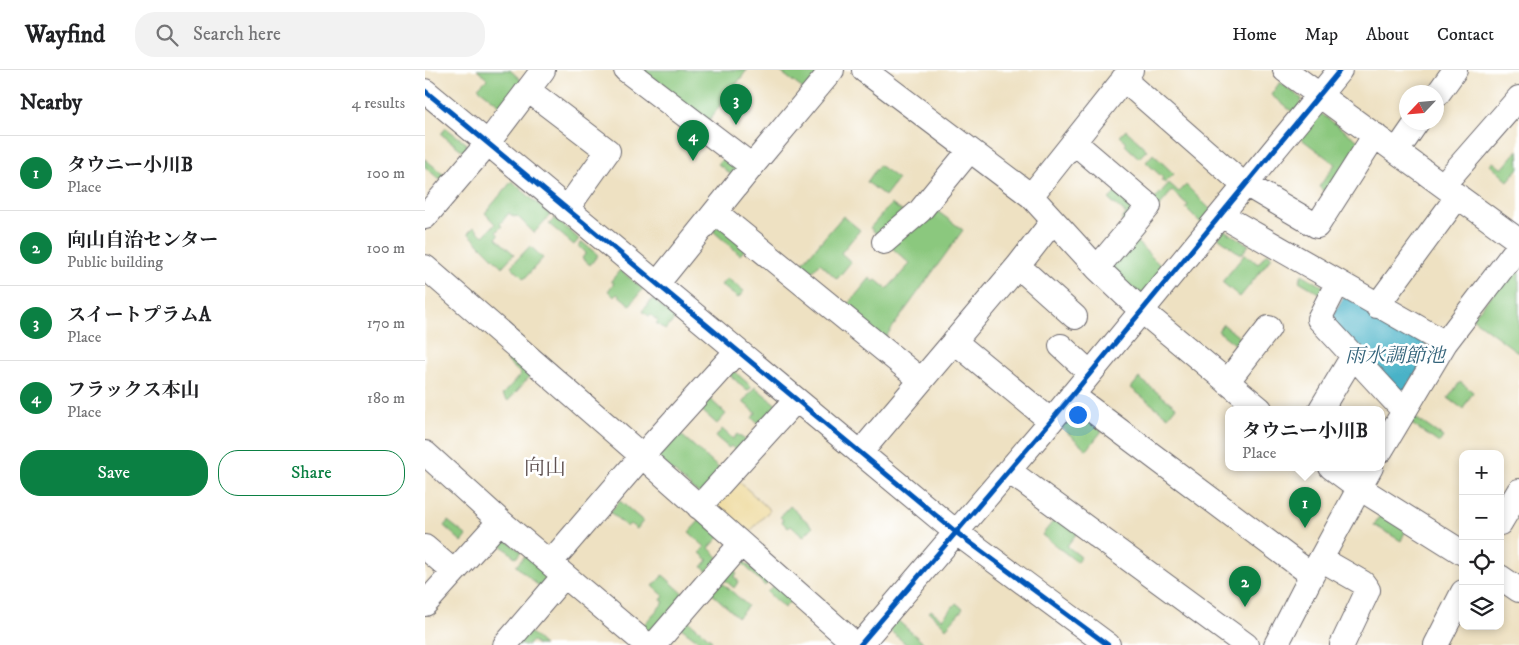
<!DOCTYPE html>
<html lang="en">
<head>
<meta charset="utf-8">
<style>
	body { margin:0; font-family:"IM FELL DW Pica","Noto Serif JP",serif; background:#f2f2f2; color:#202124 }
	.controls { position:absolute; right:15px; bottom:15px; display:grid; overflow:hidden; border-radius:10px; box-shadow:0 2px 8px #0003 }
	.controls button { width:45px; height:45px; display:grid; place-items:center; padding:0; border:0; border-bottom:1px solid #e0e0e0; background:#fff; color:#202124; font:25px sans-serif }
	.compass { position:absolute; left:974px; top:15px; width:45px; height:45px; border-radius:50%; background:#fff; box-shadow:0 2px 8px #0003; rotate:244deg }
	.you { position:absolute; left:652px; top:344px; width:18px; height:18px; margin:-12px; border:4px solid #fff; border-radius:50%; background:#1a73e8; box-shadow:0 0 0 8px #1a73e833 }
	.badge { display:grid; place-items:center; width:32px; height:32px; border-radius:50%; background:#0b8043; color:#fff; font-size:16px; font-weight:700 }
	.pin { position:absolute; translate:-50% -41px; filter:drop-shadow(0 1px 2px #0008) }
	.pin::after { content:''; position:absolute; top:26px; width:18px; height:15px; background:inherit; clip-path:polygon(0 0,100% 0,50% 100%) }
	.popup { position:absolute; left:800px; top:336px; width:160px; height:65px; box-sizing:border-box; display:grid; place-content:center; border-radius:10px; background:#fff; filter:drop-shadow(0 1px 4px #0005); font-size:16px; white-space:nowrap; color:#757577 }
	.popup b { font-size:19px; color:#202124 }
	.popup::after { content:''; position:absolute; left:50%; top:100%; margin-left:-10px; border:10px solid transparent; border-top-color:#fff }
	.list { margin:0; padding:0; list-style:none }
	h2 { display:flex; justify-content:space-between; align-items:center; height:65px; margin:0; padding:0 20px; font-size:21px }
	h2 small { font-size:16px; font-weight:400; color:#757577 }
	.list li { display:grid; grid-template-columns:32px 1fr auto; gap:15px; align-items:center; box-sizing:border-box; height:75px; padding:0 20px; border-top:1px solid #e0e0e0 }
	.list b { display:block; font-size:19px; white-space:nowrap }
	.list p { margin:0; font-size:16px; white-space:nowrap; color:#757577 }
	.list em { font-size:16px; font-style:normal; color:#757577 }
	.actions { display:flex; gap:10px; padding:15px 20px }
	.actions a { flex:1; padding:11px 0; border:1px solid #0b8043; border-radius:20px; text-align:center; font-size:18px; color:#0b8043 }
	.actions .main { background:#0b8043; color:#fff }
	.icon { flex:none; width:28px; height:28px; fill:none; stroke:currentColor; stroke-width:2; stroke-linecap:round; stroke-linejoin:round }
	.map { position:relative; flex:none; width:1094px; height:575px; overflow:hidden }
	header { display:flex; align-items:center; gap:30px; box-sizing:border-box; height:70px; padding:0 25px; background:#fff; border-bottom:1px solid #e0e0e0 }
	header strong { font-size:24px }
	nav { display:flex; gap:28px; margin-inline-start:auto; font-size:18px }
	.search { width:350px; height:45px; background:#f2f2f2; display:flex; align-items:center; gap:12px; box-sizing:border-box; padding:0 18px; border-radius:20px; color:#757577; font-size:19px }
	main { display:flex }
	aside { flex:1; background:#fff }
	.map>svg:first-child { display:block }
	.green { fill:#8bc87e; stroke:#56755c }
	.sand { fill:#eeda9e; stroke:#887e6c }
	.water { fill:#48b2c7; stroke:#356a81 }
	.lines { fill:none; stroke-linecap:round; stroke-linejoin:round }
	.minor-casing { stroke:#69656a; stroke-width:26 }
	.minor { stroke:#fff; stroke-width:24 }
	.cycleway-casing { stroke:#fff; stroke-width:8 }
	.cycleway { stroke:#0057b8; stroke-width:5 }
	.labels { text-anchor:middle; stroke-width:5; stroke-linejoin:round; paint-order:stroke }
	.water-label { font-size:20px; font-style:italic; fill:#33637a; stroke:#fff }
	.quarter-label { font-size:21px; fill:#5f5150; stroke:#fff }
</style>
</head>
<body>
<header>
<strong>Wayfind</strong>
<div class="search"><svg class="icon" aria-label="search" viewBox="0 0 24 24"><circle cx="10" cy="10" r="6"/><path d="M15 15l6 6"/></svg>Search here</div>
<nav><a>Home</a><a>Map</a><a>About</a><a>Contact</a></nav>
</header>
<main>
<aside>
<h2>Nearby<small>4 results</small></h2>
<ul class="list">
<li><span class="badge">1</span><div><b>タウニー小川B</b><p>Place</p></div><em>100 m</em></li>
<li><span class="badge">2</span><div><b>向山自治センター</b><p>Public building</p></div><em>100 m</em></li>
<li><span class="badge">3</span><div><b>スイートプラムA</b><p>Place</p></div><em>170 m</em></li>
<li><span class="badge">4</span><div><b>フラックス本山</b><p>Place</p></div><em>180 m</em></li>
</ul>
<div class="actions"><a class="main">Save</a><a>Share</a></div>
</aside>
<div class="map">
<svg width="1094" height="575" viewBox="0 0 1094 575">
	<rect width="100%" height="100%" fill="#fff"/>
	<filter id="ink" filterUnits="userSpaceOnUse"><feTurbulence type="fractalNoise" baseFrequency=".02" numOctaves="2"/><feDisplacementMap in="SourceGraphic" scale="10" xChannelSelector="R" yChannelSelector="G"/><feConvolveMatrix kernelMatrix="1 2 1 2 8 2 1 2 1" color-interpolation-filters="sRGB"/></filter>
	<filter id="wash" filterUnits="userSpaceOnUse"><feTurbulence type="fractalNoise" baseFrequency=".0096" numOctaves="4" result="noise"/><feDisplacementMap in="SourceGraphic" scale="20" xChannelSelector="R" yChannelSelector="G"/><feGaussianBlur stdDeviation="1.12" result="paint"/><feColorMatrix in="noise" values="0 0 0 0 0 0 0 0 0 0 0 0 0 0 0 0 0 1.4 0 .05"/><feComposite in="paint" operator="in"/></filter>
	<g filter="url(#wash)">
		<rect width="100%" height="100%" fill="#eee1c2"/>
		<!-- green -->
		<path class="green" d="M52,0h33l13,12 -22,24 -23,-18 9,-9z
			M214,0h108l-40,53z
			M353,0h45l-16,22z
			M855,12l22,17 -7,15 -24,-19z
			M894,42l42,31 -34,51 -8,-7 16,-23 -35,-26z
			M21,58l20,15 1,5 -3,4 -23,-18z
			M701,60l21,20 -8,8 -14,-13 2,-2 -7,-7z
			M1093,80l1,18 -11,13 -18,-16 3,-3 9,7z
			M728,84l21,20 -9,9 -4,-3 2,-2 -17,-16z
			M301,85l15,12 -7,10 -16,-13z
			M0,89l19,16 -4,5 -15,-13z
			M454,95l19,14 -13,17 -18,-14z
			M87,111l38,34 -16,18 -17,-17 -3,1 -5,-4 -9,11 2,2 -6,6 3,3 -3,3 18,16 -12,13 -34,-34 6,-6 9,9 12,-12 -10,-11z
			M744,113l10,9 7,-7 26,26 -11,12 -15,-15 2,-3 -16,-14 -15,18 -6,-6z
			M692,121l20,18 -12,15 -4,-4 5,-6 -17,-15z
			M466,134l28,18 14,-14 30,22 -81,112 -37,-34 25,-30 3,4 3,-2 11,9 23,-25 -40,-36z
			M418,146l17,14 -19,23 10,9 -14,17 -17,-16 -11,12 -10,-8z
			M130,148l24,21 -5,6 -25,-21z
			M295,153l27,24 -7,8 -27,-24z
			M799,160l25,15 -8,10 -23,-18z
			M706,166l33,33 -23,27 -32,-27z
			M157,172l16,13 -8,10 -8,-7 4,-5 -7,-7z
			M105,176l13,12 -19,21 -13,-13z
			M842,183l5,4 -32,40 -18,-15 23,-28 13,10z
			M1094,194v89l-47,-35z
			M195,200l23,19 -13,16 -13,-11 -3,3 -6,-6 6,-8 -3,-2z
			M877,204l22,13 -3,7 -22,-13z
			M302,208l17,13 -6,7 -17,-13z
			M228,229l22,20 -10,11 -9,-7 2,-2 -7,-6 -2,1 -7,-5z
			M798,254l22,18 -5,6 -22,-17z
			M87,284l21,19 -25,28 -6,-6 19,-21 -14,-13z
			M309,301l18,16 -5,4 -17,-16z
			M714,308l37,29 -8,10 -37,-29z
			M1035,312l13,10 -10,17 -15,-11z
			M330,317l24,20 -17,21 -10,-10 4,-5 -13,-11z
			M285,329l16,15 -9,10 -17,-15z
			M649,340l28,21 -15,19 -26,-23z
			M985,344l33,23 -4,6 -33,-23z
			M297,359l11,10 4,-5 12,9 -9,11 -9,-8 -2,2 -13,-11z
			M253,362l44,39 -21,25 -45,-40z
			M195,431l23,20 -6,8 -7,-5 -3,3 -17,-15z
			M365,436l23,21 -10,10 -12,-11 -3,2 -6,-6 1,-2 -3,-3z
			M958,440l24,17 -6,14 -27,-16z
			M634,444l21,15 -13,17 14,11 -4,5 -35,-27z
			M276,449l19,17 -11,12 10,10 -12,13 -5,-4 6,-7 -8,-7 5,-6 -16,-15z
			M23,451l19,15 -5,6 -18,-16z
			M73,463l23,19 -5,6 -23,-20z
			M102,484l27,24 -11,12 -27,-24z
			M311,486l34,25 -5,5 -23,-23 -7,8 2,2 -3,4 5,4 -5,7 -15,-13z
			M238,505l25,23 -37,41 -11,-10 24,-27 -3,-2 3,-4 -11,-10z
			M293,509l30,27 -10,11 -30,-27z
			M350,514l17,16 -8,8 -17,-16z
			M531,533l7,6 -17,19 -17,-16 2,-2 11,9z
			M471,549l30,26h-19l-19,-16z
			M262,550l25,20 -4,5h-4l-23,-17z
			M101,559l18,16h-7l-5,-4 -4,4h-16z"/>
		<!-- sand -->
		<path class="sand" d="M308,406l37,34 -26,28 -34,-31z"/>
		<!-- water -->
		<path class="water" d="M919,226l81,48 3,11 -26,39 -73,-72z"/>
	</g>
	<g filter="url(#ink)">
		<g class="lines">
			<!-- minor casing -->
			<g class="minor-casing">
				<path id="minor" d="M201,0l126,96
					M439,0l167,126 66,72 45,43 118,98
					M860,0l234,171
					M698,9l114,100 80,47 58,-91
					M103,20l80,61 -42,59
					M0,21l532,442 151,112
					M1012,25l18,-25
					M649,72l75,64 -52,62
					M972,81l20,-29
					M1018,115l76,-87
					M606,126l100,-126
					M290,142l206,168
					M796,145l224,128
					M0,147l62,-73 56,-74
					M459,172l36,-31 50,-61
					M593,196l57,51
					M0,197l217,189 214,189
					M913,212l-19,37 85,92
					M232,214l95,-118 80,-96
					M952,236l81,-110
					M529,271l97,80
					M636,276l29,27
					M802,312l42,-54
					M647,325l240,180
					M896,339l32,-53
					M956,380l64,-107 74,-97
					M0,383l75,68 147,124
					M435,383l158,-187 35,-45
					M906,397l27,20 105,66
					M584,401l237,174
					M274,437l97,-107
					M1075,453l19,-32
					M0,477l29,25
					M896,489l42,24 5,7 -26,55
					M125,493l92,-107 95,-105
					M1075,507l19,13
					M0,534l75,-83
					M80,575l59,-69
					M229,575l87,-101
					M435,575l191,-224 289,-351
					M851,575l36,-70 59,-108
					M1011,575l27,-53"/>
			</g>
			<!-- minor -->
			<use href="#minor" class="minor"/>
			<!-- cycleway casing -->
			<g class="cycleway-casing">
				<path id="cycleway" d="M0,21l532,442 151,112
					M435,575l191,-224 289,-351"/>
			</g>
			<!-- cycleway -->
			<use href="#cycleway" class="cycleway"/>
		</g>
	</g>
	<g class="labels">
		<!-- water labels -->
		<g class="water-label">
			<text x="970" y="292">雨水調節池</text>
		</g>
		<!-- quarter labels -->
		<g class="quarter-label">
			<text x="120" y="404">向山</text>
		</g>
	</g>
</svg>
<div class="controls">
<button>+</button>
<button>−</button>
<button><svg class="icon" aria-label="locate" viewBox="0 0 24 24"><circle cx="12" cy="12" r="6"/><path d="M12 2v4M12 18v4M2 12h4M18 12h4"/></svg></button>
<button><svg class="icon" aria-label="layers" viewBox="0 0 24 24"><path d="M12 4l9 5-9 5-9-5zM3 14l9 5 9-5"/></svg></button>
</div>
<svg class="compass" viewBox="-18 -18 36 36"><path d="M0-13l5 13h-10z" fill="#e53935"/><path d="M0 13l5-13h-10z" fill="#757577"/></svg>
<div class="you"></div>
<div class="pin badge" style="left:880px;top:458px">1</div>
<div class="popup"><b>タウニー小川B</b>Place</div>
<div class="pin badge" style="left:820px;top:537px">2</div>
<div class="pin badge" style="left:311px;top:55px">3</div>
<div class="pin badge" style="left:268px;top:91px">4</div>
</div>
</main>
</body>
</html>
